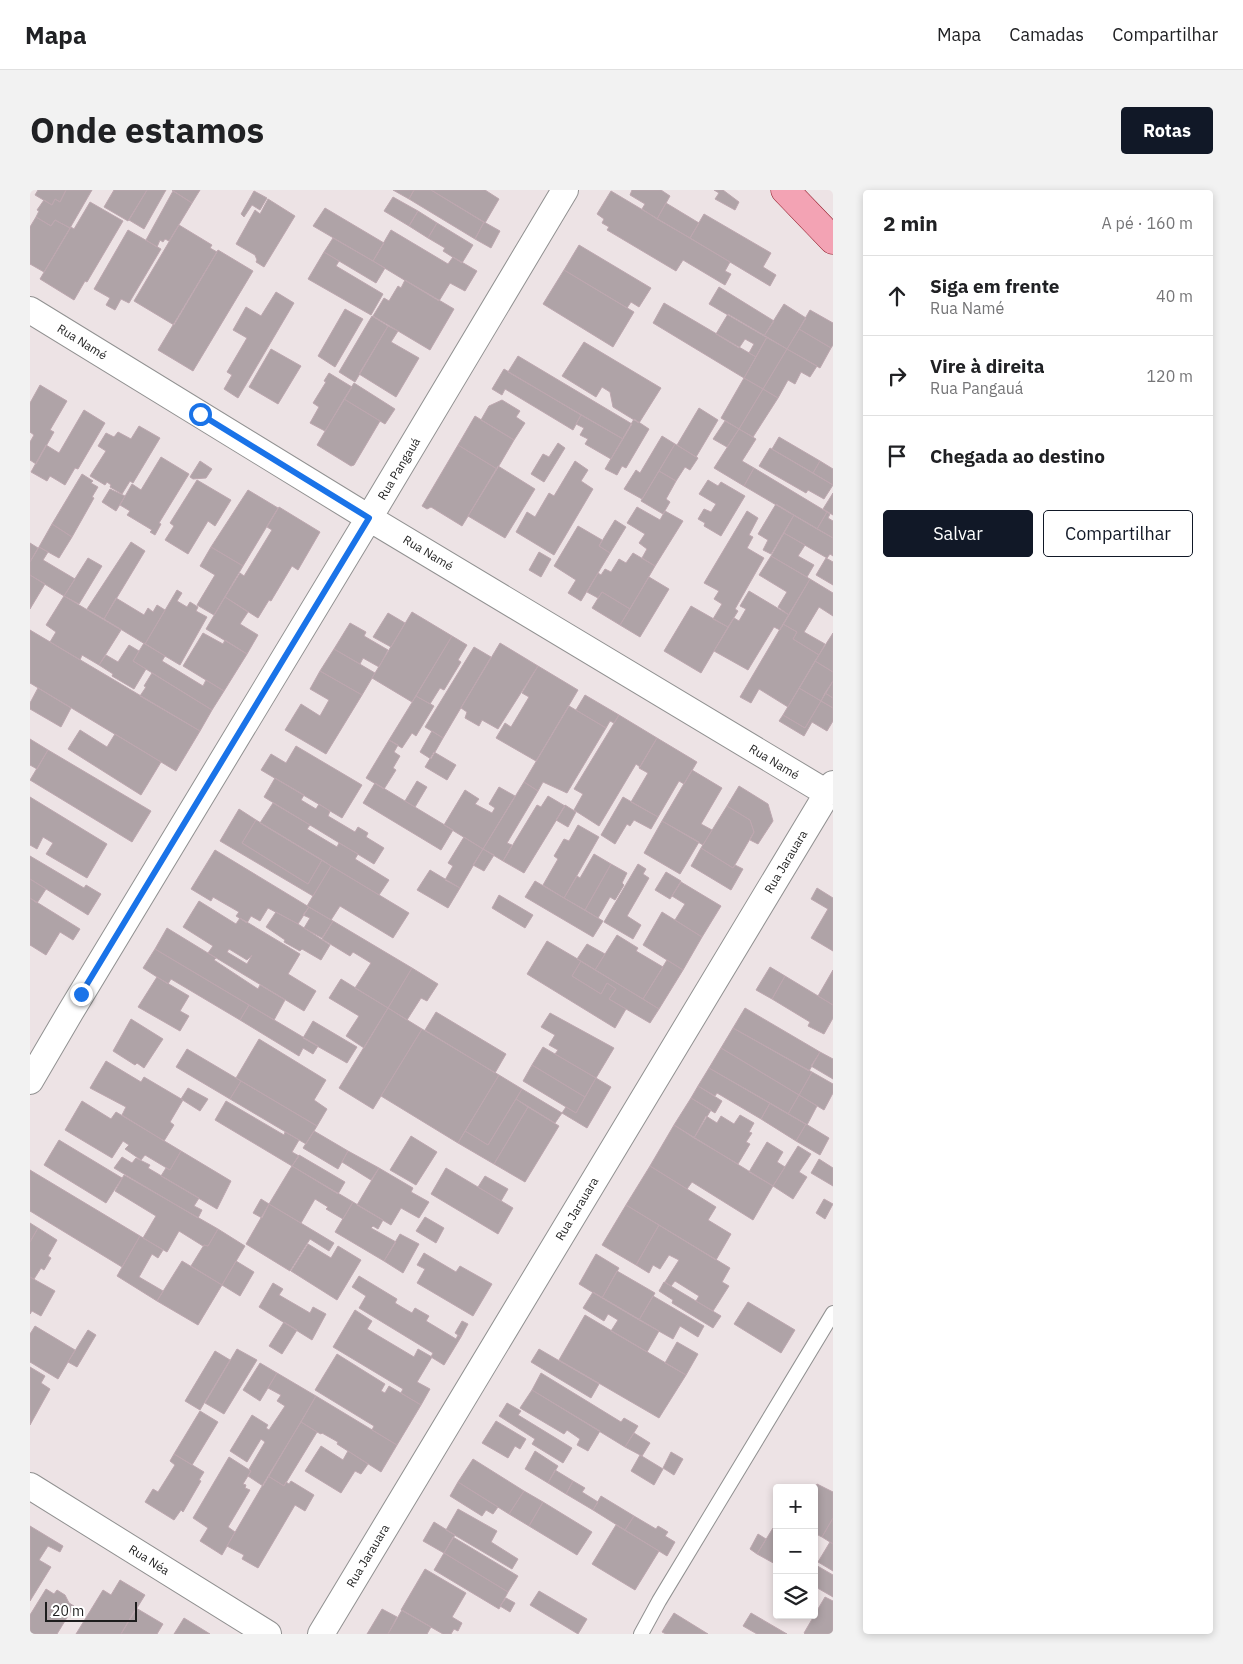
<!DOCTYPE html>
<html lang="pt">
<head>
<meta charset="utf-8">
<style>
	body { margin:0; font-family:"IBM Plex Sans",sans-serif; background:#f2f2f2; color:#202124 }
	.controls { position:absolute; right:15px; bottom:15px; display:grid; overflow:hidden; border-radius:5px; box-shadow:0 2px 8px #0003 }
	.controls button { width:45px; height:45px; display:grid; place-items:center; padding:0; border:0; border-bottom:1px solid #e0e0e0; background:#fff; color:#202124; font:25px sans-serif }
	.scale { position:absolute; left:15px; bottom:12px; width:92px; box-sizing:border-box; padding-left:5px; border:2px solid #1d1d1d; border-top:0; font-size:14px; line-height:18px; white-space:nowrap; color:#1d1d1d; -webkit-text-stroke:4px #fff; paint-order:stroke }
	.stop { position:absolute; width:15px; height:15px; margin:-11px; border:4px solid #1a73e8; border-radius:50%; background:#fff }
	.stop.end { background:#1a73e8; border-color:#fff; box-shadow:0 1px 5px #0008 }
	.list { margin:0; padding:0; list-style:none }
	h2 { display:flex; justify-content:space-between; align-items:center; height:65px; margin:0; padding:0 20px; font-size:21px }
	h2 small { font-size:16px; font-weight:400; color:#757577 }
	.list li { display:grid; grid-template-columns:32px 1fr auto; gap:15px; align-items:center; box-sizing:border-box; height:80px; padding:0 20px; border-top:1px solid #e0e0e0 }
	.list b { display:block; font-size:19px; white-space:nowrap }
	.list p { margin:0; font-size:16px; white-space:nowrap; color:#757577 }
	.list em { font-size:16px; font-style:normal; color:#757577 }
	.actions { display:flex; gap:10px; padding:15px 20px }
	.actions a { flex:1; padding:11px 0; border:1px solid #111827; border-radius:5px; text-align:center; font-size:18px; color:#111827 }
	.actions .main { background:#111827; color:#fff }
	.icon { flex:none; width:28px; height:28px; fill:none; stroke:currentColor; stroke-width:2; stroke-linecap:round; stroke-linejoin:round }
	.map { position:relative; flex:none; width:803px; height:1444px; overflow:hidden; border-radius:5px }
	header { display:flex; align-items:center; gap:30px; box-sizing:border-box; height:70px; padding:0 25px; background:#fff; border-bottom:1px solid #e0e0e0 }
	header strong { font-size:24px }
	nav { display:flex; gap:28px; margin-inline-start:auto; font-size:18px }
	.intro { display:flex; align-items:center; justify-content:space-between; box-sizing:border-box; height:120px; padding:0 30px }
	h1 { margin:0; font-size:35px }
	.button { padding:12px 22px; border-radius:5px; background:#111827; color:#fff; font-size:18px; font-weight:700 }
	main { display:flex; gap:30px; padding:0 30px }
	aside { flex:1; background:#fff; border-radius:5px; box-shadow:0 2px 8px #0003 }
	.map>svg:first-child { display:block }
	.building { fill:#afa3a7; stroke:#bda7af; fill-rule:evenodd }
	.lines { fill:none; stroke-linecap:round; stroke-linejoin:round }
	.service-casing { stroke:#919191; stroke-width:16 }
	.minor-casing { stroke:#919191; stroke-width:28 }
	.primary-casing { stroke:#880e1c; stroke-width:29 }
	.service { stroke:#fff; stroke-width:14 }
	.minor { stroke:#fff; stroke-width:26 }
	.primary { stroke:#f3a3b4; stroke-width:28 }
	.route { stroke:#1a73e8; stroke-width:6 }
	.labels { text-anchor:middle; stroke-width:4; stroke-linejoin:round; paint-order:stroke }
	.street-label { font-size:12px; fill:#1d1d1d; stroke:#fff }
</style>
</head>
<body>
<header>
<strong>Mapa</strong>
<nav><a>Mapa</a><a>Camadas</a><a>Compartilhar</a></nav>
</header>
<div class="intro"><h1>Onde estamos</h1><a class="button">Rotas</a></div>
<main>
<div class="map">
<svg width="803" height="1444" viewBox="0 0 803 1444">
	<rect width="100%" height="100%" fill="#ede3e5"/>
	<!-- building -->
	<path class="building" d="M8,0h28l-6,12 -5,-3 -3,6 -17,-10z
		M36,0h26l-22,38 -15,-8 -4,6 -15,-9 3,-6 -2,-1 7,-10 8,5 3,-6 5,3z
		M84,0h33l-19,31 -24,-14z
		M117,0h19l-22,39 -15,-9z
		M142,0h28l-8,13z
		M363,0h21l-5,9z
		M384,0h17l53,32 -9,17 -66,-40z
		M401,0h54l14,9 -14,24z
		M602,0h29l9,6 -13,23 -15,-10 3,-5 -15,-9z
		M684,0h9l16,12 -4,8 -20,-11 4,-6z
		M143,1l19,12 -23,38 -4,-2 -2,3 -3,-2 -3,7 -11,-7z
		M224,1l13,7 -7,12 -8,-5 -8,12 -3,-3z
		M581,1l119,71 -5,9 6,3 -6,11 -42,-25 -7,11 -69,-41 2,-3 -7,-4 2,-4 -7,-5z
		M363,7l25,14 -9,15 -25,-15z
		M238,9l27,17 -31,51 -8,-5 1,-2 -2,-5 -19,-11 19,-34 5,4z
		M60,12l33,19 -36,61 -2,-1 -11,19 -34,-21 31,-52 3,2z
		M636,13l33,20 -9,15 -33,-19z
		M295,18l59,35 -11,18 -60,-35z
		M388,21l19,12 -9,15 -19,-12z
		M674,24l67,39 -8,14 13,8 -6,11 -80,-48z
		M6,27l15,9 4,-6 15,8 -26,44 -14,-8v-37z
		M454,32l16,9 -9,17 -16,-9z
		M407,33l36,22 -11,18 -19,-12 2,-3 -17,-10z
		M149,35l33,20 -2,3 7,4 -43,73 -40,-24z
		M98,40l33,19 -32,54 -8,-4 -6,11 -9,-5 4,-7 -16,-9z
		M361,40l57,34 5,-7 24,14 -12,20 -15,-8 -11,18 -66,-40z
		M303,48l52,30 -9,15 -52,-31z
		M549,55l72,43 -12,19 -8,-5 -4,6 -63,-38z
		M188,60l35,21 -60,100 -35,-21z
		M294,62l15,9 -3,5 47,28 -12,21 -63,-36z
		M534,80l70,42 -21,35 -70,-43z
		M375,90l49,29 -24,41 -57,-34 11,-18 5,3 9,-15 3,2z
		M689,97l55,34 -10,15 -55,-32z
		M246,102l18,11 -56,95 -14,-9 8,-14 -5,-3 20,-34 -14,-8 13,-23 15,9z
		M634,113l92,54 -12,21 -91,-55z
		M754,114l22,14 -19,31 -23,-13z
		M315,119l18,10 -28,48 -17,-11z
		M780,120l23,13v22l-2,3 -32,-19z
		M698,124l39,23 -11,20 -7,-4 5,-9 -9,-5 -6,9 -23,-14z
		M342,126l16,10 -33,56 -16,-10z
		M358,136l10,5 -7,11 28,16 -23,39 -37,-23z
		M769,139l32,19 -11,20 -33,-19z
		M737,147l20,12 -24,40 -19,-11z
		M554,152l77,46 -22,35 -26,-16 -3,-15 -8,-5 -6,10 -34,-21z
		M241,159l30,17 -23,38 -29,-17z
		M757,159l30,17 -7,11 -9,-5 -6,12 -7,-4 -10,18 -15,-9z
		M488,166l114,68 -9,15 -115,-67z
		M474,179l77,46 -8,15 -68,-41 -3,6 -10,-6z
		M299,183l23,14 -27,44 -15,-8 9,-16 -6,-4 13,-21 -2,-1z
		M714,188l19,11 -24,40 -18,-11z
		M324,193l41,26 -10,15 -41,-25z
		M10,195l27,16 -17,29 4,2 -18,32 -6,-4v-18l4,-7 -4,-3v-29z
		M733,199l15,9 -25,39 -14,-8z
		M314,209l36,22 -26,44 -3,1 -34,-21z
		M472,210l18,11 -4,6 9,6 -11,17 -33,-20 8,-14z
		M669,218l19,12 -22,37 -19,-12z
		M54,220l21,13 -27,46 -3,-1 -10,17 -15,-9 -3,5 -16,-9 15,-27 13,8z
		M551,225l42,24 -12,20 -26,-15 3,-5 -8,-4 4,-7 -8,-4z
		M445,226l39,24 -17,29 -39,-24z
		M604,229l15,10 -23,39 -4,-2 -5,9 -12,-6z
		M695,231l14,8 -12,18 -14,-8z
		M109,236l21,12 -27,45 -3,-2 -8,13 -12,-7 1,-2 -4,-3 -2,3 -15,-9 16,-25 -8,-5 8,-13 8,4 4,-5 13,7z
		M709,239l17,10 -14,22 12,7 -10,18 -30,-18z
		M632,246l13,8 -33,55 -18,-10 12,-19 4,3z
		M749,247l41,24 -7,12 -41,-24z
		M528,253l7,5 -21,34 -13,-8 12,-20 6,3z
		M645,254l23,14 -8,12 -5,-3 -9,14 -17,-10z
		M428,255l39,24 -35,57 -31,-19 -4,2 -5,-3z
		M740,258l63,37 -9,14 -16,-9 -2,3 -47,-27z
		M131,267l28,17 -30,49 2,1 -6,11 -5,-3 2,-2 -25,-15 3,-4 -10,-6 12,-21 9,6z
		M170,271l12,8 -6,9 -13,1 -3,-2z
		M545,271l13,9 -7,11 12,8 -39,66 -38,-23 11,-20 8,5 14,-24 5,3z
		M790,271l13,8v16l-20,-12z
		M468,276l37,23 -30,49 -37,-22z
		M724,278l73,44 -10,17 -73,-43z
		M629,281l17,10 -10,18 4,3 -7,12 -22,-13z
		M52,284l11,7 -2,2 7,4 -6,10 2,1 -22,39 -20,-13z
		M167,290l34,20 -16,26 -7,-5 -20,33 -23,-14 9,-14 -4,-3z
		M678,290l10,6 3,-4 24,14 -24,40 -17,-10 1,-3 -7,-4 6,-10 7,3 5,-8 -17,-10z
		M80,299l15,7 -9,15 -14,-9z
		M218,300l30,18 -35,58 -32,-19z
		M803,303v22l-10,-6z
		M746,314l18,11 -23,39 -8,-4 5,-10 -10,-6z
		M249,317l41,25 -22,38 -6,-4 -21,35 -2,-1 -11,18 -33,-21 15,-24 4,3 28,-46 -5,-3z
		M607,317l23,13 5,-9 18,10 -28,45 -13,-8 5,-9 -8,-6 6,-9 -18,-11z
		M717,321l11,7 -9,17 4,2 -6,11 17,10 -29,51 3,2 -10,16 -15,-8 9,-15 -8,-5 5,-8 -15,-8z
		M797,322l3,2 -2,4 5,3v17l-16,-9z
		M764,325l39,23v18l-3,-2 -3,4 -43,-25z
		M585,330l11,7 -16,26 -11,-7z
		M22,334l20,13 -13,21 -20,-11z
		M548,336l24,14 -3,6 11,7 -29,48 -13,-8 8,-13 -22,-14z
		M754,343l21,12 -7,11 16,9 -7,12 -36,-21z
		M101,352l14,9 -41,68 -17,-10z
		M0,353l8,5 -8,14z
		M9,357l9,5 -5,8 32,19 -11,17 -34,-21v-13z
		M181,357l32,19 -29,49 -17,-10 18,-30 -15,-9z
		M509,362l12,7 -10,18 -12,-7z
		M603,363l22,13 -25,43 -28,-17 -4,6 -11,-6 11,-19 3,2 4,-6 6,3 8,-13 7,4z
		M741,366l39,23 -21,36 -11,-8 9,-15 -28,-17z
		M58,368l14,8 -23,38 -15,-8z
		M796,368l7,4v23l-17,-10z
		M0,385l15,9 -15,25z
		M619,387l20,12 -29,48 -20,-12z
		M780,389l23,14v23l-14,-9 -15,25 21,12 -6,11 -26,-16 4,-7 -14,-8z
		M147,400l5,3 -5,8 10,6 3,-5 8,5 -2,4 11,6 -27,48 -35,-21z
		M719,401l40,24 -9,15 -6,-3 -26,43 -34,-19 20,-33 5,3 7,-12 -6,-3z
		M572,402l28,17 -10,16 -28,-17z
		M34,406l57,34 -22,35 -17,-10 -2,5 -30,-18 6,-10 -10,-7z
		M195,407l23,15 -8,12 18,11 -11,19 -41,-25z
		M86,408l28,17 4,-7 5,4 4,-7 8,5 -20,34 -41,-25z
		M661,416l37,21 -27,46 -37,-22z
		M382,422l40,24 -40,66 -40,-24z
		M358,423l17,10 -14,24 -18,-10z
		M320,433l16,9 -2,4 24,14 -9,17 -16,-9 -3,6 -26,-15z
		M753,434l14,8 -4,7 26,16 -31,52 -29,-18 -8,14 -11,-6z
		M0,440l170,101 -24,40 -146,-88z
		M173,443l20,11 2,-4 22,14 -23,37 -41,-25z
		M803,443v39l-18,-11z
		M422,446l15,9 -9,15 3,2 -17,28 -4,-2 -10,16 -14,-8z
		M114,453l21,13 -3,5 41,25 3,-6 18,11 -12,19 -79,-49z
		M470,453l38,23 -40,63 -16,-9 -3,6 -14,-8 2,-6 -6,-4z
		M99,455l10,6 -6,10 13,8 -12,20 -22,-13 1,-2 -14,-9 7,-10 12,7z
		M444,457l17,10 -48,81 -18,-11z
		M304,459l41,24 -13,22 -42,-24z
		M785,471l18,11v9l-12,20 -22,-13z
		M508,476l40,24 -42,71 -40,-23 9,-15 6,4 18,-30 -7,-4z
		M290,481l42,24 -36,59 -41,-24 16,-26 19,12 9,-16 -19,-11z
		M122,483l60,37 -12,21 -60,-35 6,-9 -2,-1z
		M803,491v17l-8,-5z
		M8,498l33,20 -10,19 -31,-18v-6z
		M769,498l22,13 -16,27 -22,-13z
		M795,503l8,5v10l-12,-7z
		M555,505l34,20 -5,8 -4,-2 -4,7 -30,-18z
		M386,506l18,10 -18,30 -4,-3 -10,15 -13,-8z
		M791,511l12,7v13l-6,10 -15,-9 -8,14 -25,-15 4,-6 22,13z
		M539,516l37,22 -39,65 -24,-11 -5,9 -14,-9z
		M589,525l38,23 -17,29 -4,-3 -37,62 -25,-16 9,-16 -9,-5z
		M50,540l27,17 8,-13 46,28 -20,33 -73,-46z
		M402,541l11,7 -12,21 -11,-7z
		M627,548l40,24 -13,22 -5,-3 -21,36 -27,-15 17,-29 -9,-5z
		M0,549l18,11 -11,19 -7,-4z
		M359,550l9,5 -4,7 6,4 -7,12 3,2 -12,19 -18,-11z
		M266,556l66,39 -20,33 -81,-48 10,-16 15,9z
		M18,560l103,61 -19,31 -102,-62z
		M404,562l22,13 -9,15 -22,-13z
		M662,580l30,18 -21,36 11,6 -9,15 -41,-24z
		M245,588l29,17 -3,5 15,9 3,-5 11,7 -2,5 27,16 3,-5 10,6 -2,4 18,11 -10,16 -110,-67z
		M387,591l10,6 -12,20 -10,-6z
		M494,592l14,9 -31,52 5,2 -9,16 -20,-12z
		M345,593l78,47 -12,20 -78,-47z
		M709,596l29,18 5,17 -15,23 -8,-4 4,-8 -4,-12 -23,-14z
		M469,597l16,9 -32,53 -39,-24 21,-35 14,9 -4,5 17,9 3,-5 -6,-4z
		M518,606l17,10 -41,67 -21,-12 34,-56 4,2z
		M0,607l77,47 -20,34 -41,-24 7,-11 -10,-6 -6,12 -7,-4z
		M593,607l35,20 -7,12 -17,-9 -4,6 -3,-2 -12,20 -14,-9z
		M243,613l37,22 -3,4 30,18 2,-4 19,11 -3,5 34,21 -10,15 -119,-72z
		M535,615l11,7 -8,15 -12,-7z
		M697,616l23,14 4,12 -21,36 -32,-20z
		M209,619l17,11 -14,23 66,41 14,-24 9,6 -18,30 -93,-55z
		M226,630l66,40 -14,24 -66,-41z
		M632,631l37,21 -19,32 -36,-21z
		M548,635l21,12 -35,61 -21,-13 15,-26 -4,-3 10,-17 5,2z
		M434,647l19,12 -23,39 -15,-8 8,-14 -5,-3z
		M671,658l32,20 2,-3 8,4 -12,21 -40,-24z
		M453,659l11,6 -10,16 -11,-6z
		M185,660l94,57 -11,17 -30,-16 -8,13 -9,-5 -4,7 -11,-7 3,-4 -26,-15 -2,4 -20,-12z
		M564,664l17,10 -26,46 -21,-12 13,-22 3,2z
		M0,666l54,32 2,-3 15,9 -13,21 -58,-36z
		M581,674l16,9 -5,10 2,2 -9,15 -5,-3 -12,21 -13,-8z
		M608,674l8,5 -3,5 6,4 -22,38 14,9 -8,14 -29,-17z
		M301,676l78,47 -16,25 -53,-32 -9,14 -24,-14z
		M400,680l30,18 -12,20 -31,-18z
		M636,682l15,9 -11,18 -15,-9z
		M0,689l16,10 -9,14 -7,-5z
		M505,691l68,40 -10,16 -68,-40z
		M651,692l40,24 -19,31 -27,-17 10,-16 -13,-8z
		M787,698l16,10v53l-22,-13 17,-29 -17,-10z
		M469,705l34,20 -8,13 -33,-20z
		M0,708l50,31 -7,11 -13,-8 -14,23 -16,-10z
		M169,711l37,23 4,-6 60,36 -12,20 28,17 -12,20 -96,-58 5,-7 -30,-19zM199,759l18,11 5,-5 -5,9 -20,-12z
		M279,717l24,14 -11,17 -18,-10 6,-10 -7,-3z
		M246,722l22,12 32,21 -9,15 -19,-11 -2,2 -16,-9 1,-2 -19,-13z
		M632,722l40,25 -19,33 -40,-25z
		M303,731l79,47 -24,40 -33,-20 16,-25 -18,-11 -3,4 -28,-17z
		M137,738l49,30 -2,2 44,29 2,-4 25,15 -11,20 -119,-71z
		M587,745l21,13 -2,3 27,16 -20,32 -48,-29z
		M517,751l34,20 -9,15 29,18 6,-11 9,6 -7,10 17,10 -11,19 -88,-54z
		M557,754l18,10 -10,16 -18,-11z
		M125,759l94,56 -9,15 -69,-41 -3,5 -25,-16z
		M637,770l16,10 -24,39 -16,-10z
		M551,771l78,48 -9,14 -41,-24 7,-10 -9,-6 -6,11 -29,-18z
		M740,777l15,9 -13,23 -16,-9z
		M382,778l26,16 -11,17 -6,-3 -14,22 -19,-12z
		M803,780v35l-15,-9z
		M755,786l48,29v13l-9,16 -16,-8 2,-4 -38,-23z
		M127,787l32,19 -9,15 9,5 -9,15 -42,-24z
		M311,789l47,29 -24,40 -18,-12 13,-20 -30,-18z
		M219,815l69,41 -5,8 -10,-6 -4,8 -59,-36z
		M358,818l34,21 -49,80 -34,-21z
		M715,818l75,44 -11,19 -76,-43z
		M406,822l70,42 -11,19 -70,-43z
		M520,823l64,35 -18,30 -41,-24 3,-4 -9,-5 6,-10 -14,-8z
		M101,829l32,20 -19,29 -7,-5 -2,2 -22,-14z
		M283,831l44,26 -10,16 -44,-25z
		M703,838l79,44 -13,23 -78,-47z
		M392,839l77,46 -41,68 -77,-47z
		M229,849l67,41 -12,20 13,9 -10,17 -81,-48z
		M513,857l53,31 -11,19 -53,-32z
		M691,858l78,47 -11,19 -79,-46z
		M157,859l54,32 -11,18 -54,-32z
		M790,862l13,7v20l-22,-13z
		M76,871l35,21 3,-5 39,23 -13,22 4,3 -10,16 -42,-26 4,-8 -36,-19z
		M502,875l53,32 -9,16 -53,-32z
		M679,878l61,35 -9,16 -44,-26 -2,3 -17,-10z
		M782,882l21,12v9l-9,17 -25,-15z
		M469,885l23,14 -34,56 -23,-14z
		M566,888l15,9 -24,41 -25,-15 4,-6 10,6z
		M211,891l76,45 -11,18 -76,-45z
		M668,896l24,15 -7,12 -24,-15z
		M158,898l20,11 -8,12 -19,-12z
		M492,899l40,24 -7,10 -39,-24z
		M769,905l18,11 -10,19 -19,-11z
		M661,908l20,12 -17,28 -20,-13z
		M486,909l12,8 -34,57 -36,-21 7,-12 23,14z
		M52,911l29,18 5,-7 65,39 -11,19 -25,-15 -4,5 -16,-11 4,-4 -6,-4 -11,17 -47,-28z
		M196,911l58,34 1,-3 14,8 -7,12 7,4 -7,10 -77,-46z
		M740,913l36,21 -10,17 -35,-22z
		M498,917l31,19 -34,56 -31,-18z
		M710,925l14,8 -5,9 3,1 -6,9 4,2 -12,20 -44,-26 12,-22 11,7 4,-7 13,8z
		M776,934l23,14 -9,17 -24,-14z
		M644,935l99,61 -20,34 -61,-38 -5,7 -37,-23z
		M284,941l34,20 -10,18 -35,-21z
		M381,946l26,16 -21,33 -26,-15z
		M29,950l63,38 -16,25 -62,-38z
		M737,952l16,10 -6,10 8,5 -12,19 -24,-14z
		M768,956l13,8 -12,18 8,5 -14,22 -20,-13z
		M151,961l50,30 -14,28 -56,-33 5,-8 4,2z
		M318,961l31,17 -8,12 -29,-18z
		M269,965l46,27 -7,12 -46,-28z
		M92,967l10,6 4,-5 14,7 -2,3 51,30 -5,8 8,4 -4,8 -84,-50z
		M789,969l14,9v18l-22,-13z
		M262,976l61,36 -10,17 -17,-10 2,-2 -13,-8 -14,24 -32,-19z
		M620,976l66,41 -8,13 23,14 -15,26 -90,-55z
		M349,978l34,20 -2,4 18,10 -10,16 -18,-10 -10,17 -34,-20z
		M416,978l67,40 -15,26 -67,-40z
		M0,980l110,66 -18,31 -92,-56z
		M94,985l94,54 -10,17 -4,-1 -1,1 -24,-15 -12,21 -24,-14 13,-22 -41,-25z
		M455,986l23,13 -7,12 -23,-14z
		M231,1009l8,5 -7,14 -9,-5z
		M794,1009l9,5 -8,15 -9,-6z
		M323,1012l30,18 -5,9 -5,-3 -2,2 25,14 -12,19 -49,-29z
		M239,1014l65,39 -5,8 -19,-12 -20,32 -44,-27z
		M596,1015l33,20 -23,40 -34,-20z
		M395,1027l19,11 -8,15 -20,-12z
		M0,1033l8,5 -8,14z
		M629,1035l71,43 -8,14 7,4 -16,25 -17,-10 3,-5 -24,-15 -4,5 -6,-4 14,-22 -10,-5 -9,14 -7,-4 -4,8 -13,-8z
		M8,1038l19,12 -9,16 3,2 -7,12 -3,-2 -7,11 -4,-2v-35z
		M188,1039l27,17 -23,39 -31,-19 13,-21 4,1z
		M370,1044l19,10 -16,29 -19,-12z
		M110,1046l23,14 -5,8 -6,-4 -13,23 24,14 -6,10 -40,-25z
		M278,1054l23,14 7,-12 23,14 -24,40 -46,-29z
		M394,1063l32,19 4,-6 32,18 -19,32 -56,-33 8,-14 -8,-4z
		M566,1064l23,14 -17,30 -23,-14z
		M152,1071l40,24 -24,40 -41,-24z
		M206,1071l18,11 -14,24 -18,-11z
		M587,1081l38,22 -16,27 -37,-22z
		M329,1086l38,23 -2,4 10,6 7,4 3,-5 14,8 -3,5 30,18 2,-4 3,2 -17,28 -13,-8 2,-4 -74,-45 7,-12 -14,-9z
		M0,1087l25,14 -14,25 -9,-5 -2,3z
		M634,1092l57,34 -8,12 -41,-25 1,-3 -14,-9z
		M243,1093l10,6 -4,6 31,18 3,-6 13,7 -14,26 -53,-33z
		M563,1102l66,39 -12,21 -36,-21 7,-11 -10,-6 -4,7 -21,-13z
		M623,1106l51,30 -6,11 -18,-11 -7,13 -34,-19z
		M718,1112l47,28 -14,23 -47,-29z
		M325,1120l17,11 -5,8 47,28 4,-8 14,8 -15,25 13,7 -9,16 -20,-12 2,-4 -70,-42z
		M555,1125l101,60 -27,43 -100,-58z
		M432,1131l6,3 -7,13 -6,-4z
		M254,1132l13,8 -15,24 -13,-8z
		M5,1136l40,24 -17,29 -28,-17v-28z
		M58,1140l8,5 -19,32 -9,-5z
		M647,1152l21,12 -12,21 -21,-12z
		M207,1159l20,11 -33,54 -19,-11z
		M509,1159l60,35 -8,14 -60,-36z
		M185,1161l15,9 -30,50 -15,-9z
		M307,1164l48,30 -4,7 4,2 4,-7 32,19 -24,40 -25,-15 2,-4 -59,-36z
		M230,1173l17,10 -17,28 -17,-11z
		M0,1177l15,9 -4,7 9,6 -20,36z
		M247,1183l39,23 -53,90 -15,-10 3,-5 -2,-2 16,-27 -4,-3 -14,23 -17,-11 22,-36 16,10 -2,3 3,2 16,-24 -8,-5 4,-6 -13,-7z
		M511,1183l80,49 3,-4 14,8 -13,21 -93,-57z
		M502,1200l68,41 -12,20 -11,-6 3,-6 -13,-9 -3,4 -44,-26z
		M286,1206l81,49 -16,27 -44,-28 1,-2 -16,-9 -1,1 -4,-2 -16,-10z
		M477,1213l14,8 -3,4 54,33 -9,15 -31,-19 3,-5 -36,-23z
		M170,1221l18,11 -26,43 -18,-11z
		M466,1231l30,18 -6,10 -5,-3 -7,12 -26,-15z
		M271,1232l16,10 -33,54 -16,-10z
		M604,1243l16,10 -8,13 -17,-9z
		M291,1256l22,14 5,-9 20,13 -7,10 -6,-3 -14,22 -36,-22z
		M505,1261l23,15 -10,17 -23,-14z
		M641,1262l12,7 -9,16 -11,-7z
		M144,1264l30,18 -5,8 2,1 -18,31 -2,-2 -7,10 -29,-18 8,-13 5,3 17,-27 -5,-4z
		M610,1265l23,14 -9,16 -23,-14z
		M199,1267l22,14 -8,13 3,1 -1,3 5,2 -22,37 7,5 -13,23 -22,-14 8,-13 -15,-10z
		M443,1269l51,32 -15,23 -51,-32z
		M525,1280l18,11 -7,13 -18,-11z
		M238,1286l16,10 2,-4 3,2 2,-3 23,14 -9,16 -10,-6 -37,63 -16,-9 2,-4 -17,-9z
		M543,1291l12,7 -3,4 16,10 -5,8 -27,-16z
		M428,1292l40,25 -5,7 -7,-4 -4,6 -32,-20z
		M787,1294l16,8v26l-11,19 -8,-4v-44z
		M494,1301l19,11 -14,24 -20,-12z
		M571,1306l33,20 -9,14 -32,-20z
		M513,1312l49,30 -15,23 -48,-29z
		M428,1319l39,22 -6,11 27,17 -6,10 -66,-39z
		M604,1326l22,13 2,-3 10,6 -3,4 10,6 -8,14 -42,-26z
		M803,1328v26l-11,-7z
		M404,1332l21,13 -11,18 -21,-12z
		M586,1335l43,26 -24,39 -43,-26z
		M0,1336l33,20 -3,6 -12,-6 -9,14 12,7 -21,34z
		M743,1338l4,2v35l-20,-11z
		M728,1344l8,5 -9,15 -7,-5z
		M423,1347l65,39 -10,16 -64,-39z
		M800,1352l3,2v27l-15,-9z
		M414,1363l64,39 -9,17 -65,-39z
		M784,1374l19,11v22l-19,-11z
		M395,1379l41,24 -14,24 10,6 -4,8 -4,-2 -3,5h-8l-42,-24z
		M90,1390l25,15 -24,39h-45l27,-44 8,5z
		M16,1399l8,5 3,-4 8,5 4,8 5,3 -17,28h-27v-19z
		M509,1401l48,28 -9,15 -48,-29z
		M795,1407l8,4v33h-28l-1,-1z
		M476,1408l9,5 -5,9 -10,-6z
		M106,1418l27,16 -6,10h-36z
		M352,1419l15,8 -9,17h-21z
		M372,1420l29,17 -4,7h-39z
		M644,1423l34,21h-42l-4,-2z
		M721,1423l36,21h-30l-14,-8z
		M154,1428l26,16h-36z"/>
	<g class="lines">
		<!-- service casing -->
		<g class="service-casing">
			<path id="service" d="M611,1444l18,-33 174,-288"/>
		</g>
		<!-- minor casing -->
		<g class="minor-casing">
			<path id="minor" d="M0,120l339,208 458,275
				M0,891l41,-70 298,-493 196,-328
				M0,1296l238,148
				M291,1444l512,-850"/>
		</g>
		<!-- primary casing -->
		<g class="primary-casing">
			<path id="primary" d="M755,0l48,50"/>
		</g>
		<!-- service -->
		<use href="#service" class="service"/>
		<!-- minor -->
		<use href="#minor" class="minor"/>
		<!-- primary -->
		<use href="#primary" class="primary"/>
	</g>
	<g class="lines">
		<!-- route -->
		<path class="route" d="M51,804l288,-476 -169,-104"/>
	</g>
	<g class="labels">
		<!-- street labels -->
		<g class="street-label">
			<text transform="translate(52 152) rotate(32)" y="4">Rua Namé</text>
			<text transform="translate(369 279) rotate(-59)" y="4">Rua Pangauá</text>
			<text transform="translate(398 363) rotate(31)" y="4">Rua Namé</text>
			<text transform="translate(744 572) rotate(31)" y="4">Rua Namé</text>
			<text transform="translate(756 672) rotate(-59)" y="4">Rua Jarauara</text>
			<text transform="translate(547 1019) rotate(-59)" y="4">Rua Jarauara</text>
			<text transform="translate(338 1366) rotate(-59)" y="4">Rua Jarauara</text>
			<text transform="translate(119 1370) rotate(32)" y="4">Rua Néa</text>
		</g>
	</g>
</svg>
<div class="controls">
<button>+</button>
<button>−</button>
<button><svg class="icon" aria-label="layers" viewBox="0 0 24 24"><path d="M12 4l9 5-9 5-9-5zM3 14l9 5 9-5"/></svg></button>
</div>
<div class="scale">20 m</div>
<div class="stop" style="left:170px;top:224px"></div>
<div class="stop end" style="left:51px;top:804px"></div>
</div>
<aside>
<h2>2 min<small>A pé · 160 m</small></h2>
<ul class="list">
<li><svg class="icon" aria-label="ahead" viewBox="0 0 24 24"><path d="M12 20V5M6 11l6-6 6 6"/></svg><div><b>Siga em frente</b><p>Rua Namé</p></div><em>40 m</em></li>
<li><svg class="icon" aria-label="right" viewBox="0 0 24 24"><path d="M7 20v-9h11M14 6l5 5-5 5"/></svg><div><b>Vire à direita</b><p>Rua Pangauá</p></div><em>120 m</em></li>
<li><svg class="icon" aria-label="arrive" viewBox="0 0 24 24"><path d="M6 21V4h12l-3 4 3 4H6"/></svg><div><b>Chegada ao destino</b></div></li>
</ul>
<div class="actions"><a class="main">Salvar</a><a>Compartilhar</a></div>
</aside>
</main>
</body>
</html>
